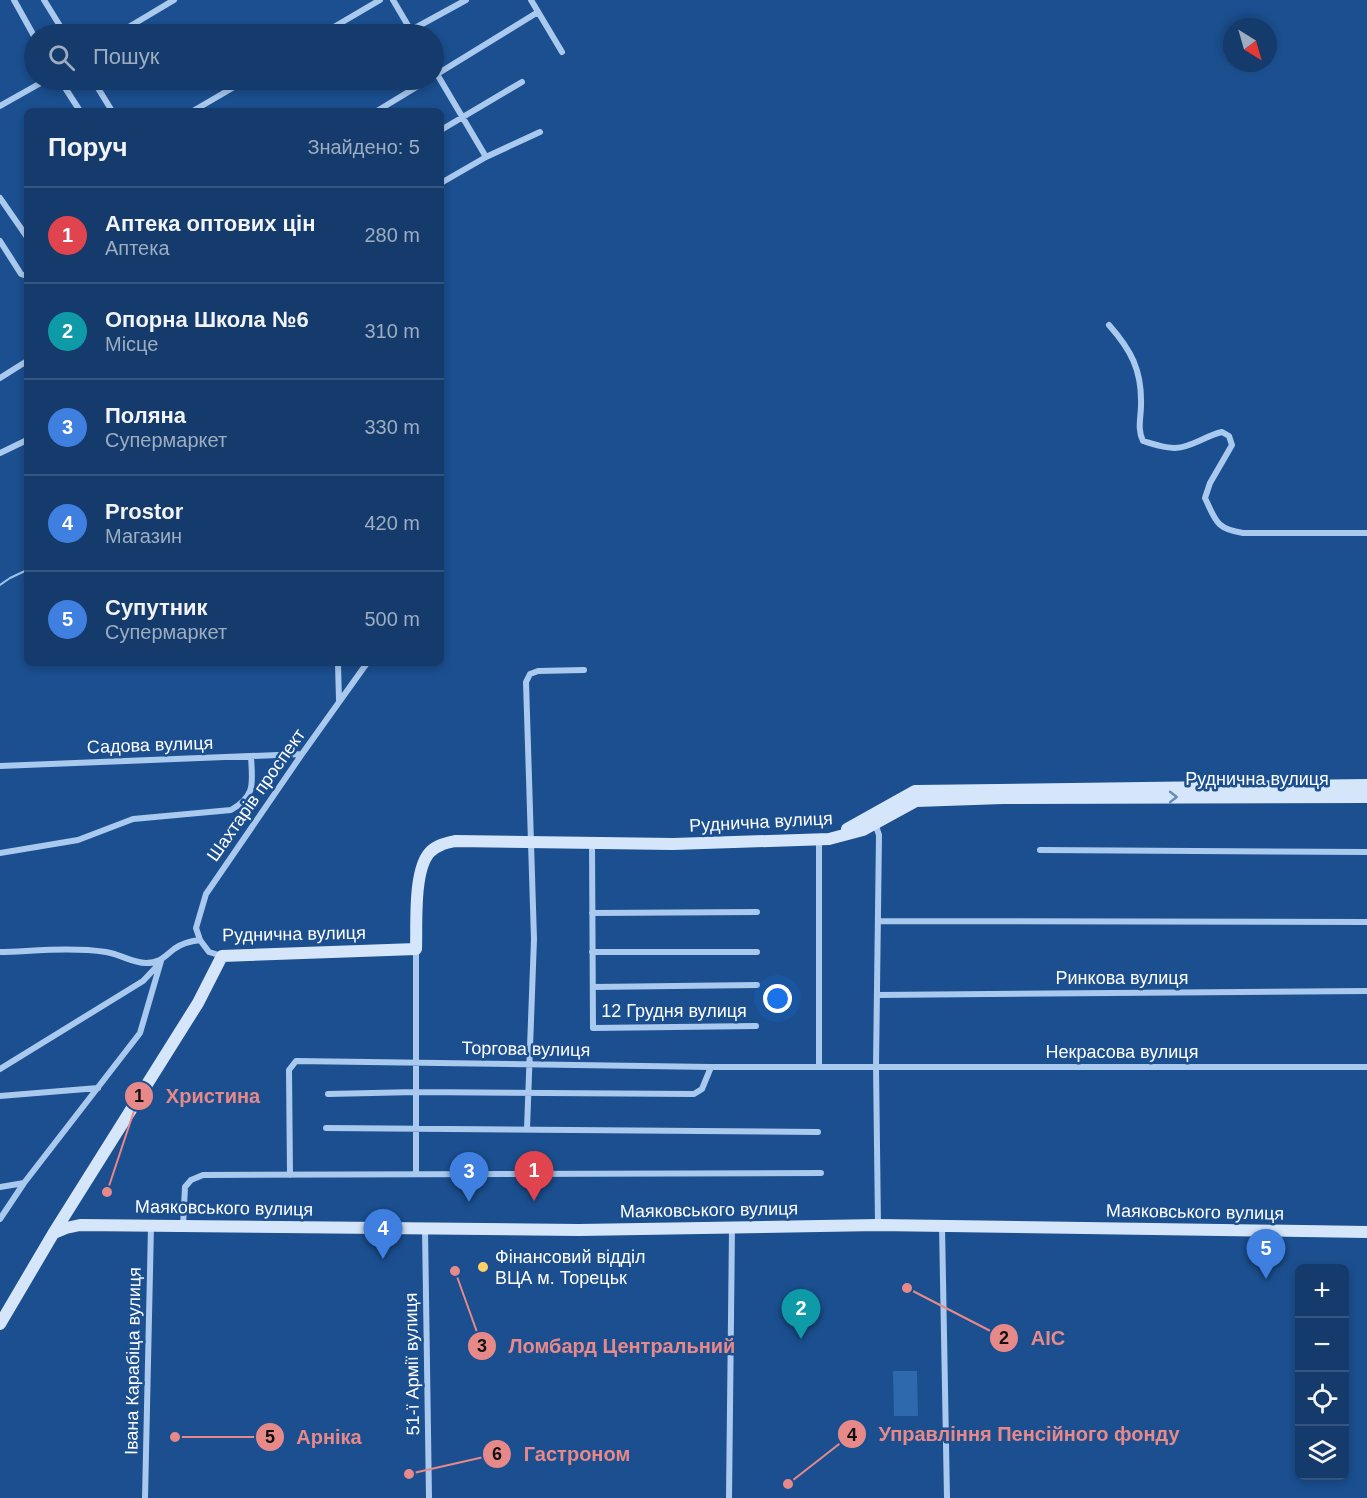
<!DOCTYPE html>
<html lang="uk">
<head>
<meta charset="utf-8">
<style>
	body { margin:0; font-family:Helvetica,sans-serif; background:#214673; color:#f1f3f6 }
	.controls { position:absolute; right:18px; bottom:18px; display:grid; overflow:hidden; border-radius:9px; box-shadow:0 3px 9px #0003 }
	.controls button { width:54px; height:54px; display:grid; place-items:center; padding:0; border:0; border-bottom:2px solid #33557e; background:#143b6b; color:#f1f3f6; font:30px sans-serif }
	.compass { position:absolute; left:1223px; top:18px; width:54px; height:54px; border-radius:50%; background:#143b6b; box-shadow:0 3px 9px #0003; rotate:143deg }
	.you { position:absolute; left:778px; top:999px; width:21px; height:21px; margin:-15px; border:4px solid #fff; border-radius:50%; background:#1a73e8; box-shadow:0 0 0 9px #1a73e833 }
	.badge { display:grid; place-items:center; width:39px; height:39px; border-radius:50%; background:#ffd166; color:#fff; font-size:20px; font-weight:700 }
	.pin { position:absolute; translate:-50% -50px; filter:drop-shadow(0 2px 3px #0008) }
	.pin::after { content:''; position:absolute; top:32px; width:21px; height:18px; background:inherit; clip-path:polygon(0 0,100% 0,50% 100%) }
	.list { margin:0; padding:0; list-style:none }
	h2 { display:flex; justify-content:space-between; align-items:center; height:78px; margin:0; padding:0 24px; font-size:26px }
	h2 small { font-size:20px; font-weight:400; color:#9dadc1 }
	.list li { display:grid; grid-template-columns:39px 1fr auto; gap:18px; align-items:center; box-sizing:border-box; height:96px; padding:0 24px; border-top:2px solid #33557e }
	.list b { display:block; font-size:22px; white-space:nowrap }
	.list p { margin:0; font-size:20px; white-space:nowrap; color:#9dadc1 }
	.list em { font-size:20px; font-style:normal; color:#9dadc1 }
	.icon { flex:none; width:33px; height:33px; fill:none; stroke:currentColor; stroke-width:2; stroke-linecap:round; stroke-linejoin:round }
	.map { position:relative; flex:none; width:1367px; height:1498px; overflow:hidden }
	.search { position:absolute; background:#143b6b; box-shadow:0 3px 9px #0003; left:24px; top:24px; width:420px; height:66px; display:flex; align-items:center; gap:15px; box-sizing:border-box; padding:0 21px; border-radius:33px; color:#9dadc1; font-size:22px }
	.panel { position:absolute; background:#143b6b; box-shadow:0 3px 9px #0003; left:24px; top:108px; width:420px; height:558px; border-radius:9px }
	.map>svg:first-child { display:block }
	.pitch { fill:#2e69ad }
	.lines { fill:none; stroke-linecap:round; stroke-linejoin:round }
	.stream { stroke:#9cc4f0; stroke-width:2 }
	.street { stroke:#a9c9ee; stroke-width:6 }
	.secondary { stroke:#d6e6fa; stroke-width:12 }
	.oneway { stroke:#668bba }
	.poi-dot { fill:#ffd166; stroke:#1b4f8f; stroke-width:2 }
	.labels { text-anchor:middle; stroke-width:5; stroke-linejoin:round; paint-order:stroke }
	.street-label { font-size:18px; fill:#fff; stroke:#1b4f8f }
	.poi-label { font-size:18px; fill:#fff; stroke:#1b4f8f; text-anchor:start }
	.leader { fill:none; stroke:#e88989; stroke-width:2 }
	.callout-dot { fill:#e88989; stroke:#1b4f8f; stroke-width:2 }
	.mark-label { font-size:18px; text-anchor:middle; font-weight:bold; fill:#111 }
	.callout-label { font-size:20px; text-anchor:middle; font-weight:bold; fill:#e88989; stroke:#1b4f8f; stroke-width:5; stroke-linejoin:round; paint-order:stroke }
</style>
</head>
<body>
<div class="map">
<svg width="1367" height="1498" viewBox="0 0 1367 1498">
	<rect width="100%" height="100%" fill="#1b4f8f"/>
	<!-- pitch -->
	<path class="pitch" d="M893,1371h24l1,45h-24z"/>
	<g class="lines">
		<!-- stream -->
		<path class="stream" d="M0,585l10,-7 17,-8"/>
		<!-- street -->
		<path class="street" d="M14,0l20,36
			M44,0l21,34
			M393,0l20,34
			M531,0l31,52
			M117,34l57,-34
			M322,34l58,-34
			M404,34l62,-34
			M434,69l52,88
			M434,76l104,-64
			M60,80l20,31
			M93,80l19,31
			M0,106l46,-26
			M193,111l53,-31
			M377,111l51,-31
			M441,130l81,-48
			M441,183l45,-26 54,-25
			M0,198l27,39
			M0,241l21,33 6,2
			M1109,325c22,25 33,45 32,80 0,12 -4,24 2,36 13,4 30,10 43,5 13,-4 23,-11 36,-14l7,4 3,9 -22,38 -5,15c11,23 11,31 38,35h124
			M0,378l27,-17
			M0,453l27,-13
			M338,663l1,38
			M0,766l302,-12
			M875,823l4,12 -3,231 2,159
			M592,842l1,186 163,-2
			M1040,850l327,2
			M0,853l78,-13 55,-21 98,-9c26,-15 21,-28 20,-54
			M592,913l165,-1
			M878,921l489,1
			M0,952c35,-1 71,-5 106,0 14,2 26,11 40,11 14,0 18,-6 28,-14 8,-6 17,-8 26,-9
			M592,952h165
			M222,956l-13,-4 -9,-12 -4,-12 10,-34 96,-140 65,-91
			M593,987l164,-2
			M877,995l490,-4
			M819,1067v-227
			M0,1069l143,-88 16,-17
			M328,1094l88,-2 278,2 8,-5 9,-22
			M0,1096l98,-8
			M326,1128l492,4
			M527,1129l7,-190 -8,-257 4,-8 8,-3 46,-1
			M416,1174v-225
			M290,1175l-1,-105 7,-9 415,6h656
			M0,1187l24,-4
			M0,1219l24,-36 116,-150 21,-72
			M183,1226l2,-39 6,-7 12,-5 618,-2
			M942,1226l5,272
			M425,1229l4,269
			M145,1498l6,-272
			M729,1498l3,-270"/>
		<!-- secondary -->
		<path class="secondary" d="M847,829l68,-38 452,-6
			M54,1233l12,-5 14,-3 499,5 299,-5 489,7
			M0,1324l53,-90 145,-231 24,-47 194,-7c1,-24 -3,-79 14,-97 7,-7 16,-9 25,-11l218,3 156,-5 34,-9 53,-29 87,-3 364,-1"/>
	</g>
	<!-- one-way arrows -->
	<defs><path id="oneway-chevron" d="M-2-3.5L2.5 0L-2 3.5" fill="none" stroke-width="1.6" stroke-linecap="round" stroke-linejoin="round" transform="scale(1.5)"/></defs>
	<use class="oneway" href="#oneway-chevron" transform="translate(1173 797)"/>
	<!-- markers -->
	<circle class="poi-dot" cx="483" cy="1267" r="6"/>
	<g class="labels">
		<!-- street labels -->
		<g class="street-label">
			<text transform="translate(150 745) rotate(-2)" y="6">Садова вулиця</text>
			<text x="1257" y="785">Руднична вулиця</text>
			<text transform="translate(256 795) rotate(-55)" y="6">Шахтарів проспект</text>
			<text transform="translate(761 822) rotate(-3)" y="6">Руднична вулиця</text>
			<text transform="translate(294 934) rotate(-1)" y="6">Руднична вулиця</text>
			<text x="1122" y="984">Ринкова вулиця</text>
			<text x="674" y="1017">12 Грудня вулиця</text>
			<text transform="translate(526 1049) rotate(1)" y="6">Торгова вулиця</text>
			<text x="1122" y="1058">Некрасова вулиця</text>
			<text transform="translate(224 1208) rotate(1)" y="6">Маяковського вулиця</text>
			<text transform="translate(709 1210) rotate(-1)" y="6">Маяковського вулиця</text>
			<text transform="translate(1195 1212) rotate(1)" y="6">Маяковського вулиця</text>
			<text transform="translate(133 1361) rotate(-89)" y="6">Івана Карабіца вулиця</text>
			<text transform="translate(412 1364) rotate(-91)" y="6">51-ї Армії вулиця</text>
		</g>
		<!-- poi labels -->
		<g class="poi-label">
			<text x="495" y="1263">Фінансовий відділ<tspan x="495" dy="21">ВЦА м. Торецьк</tspan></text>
		</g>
	</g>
	<!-- callouts -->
	<path class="leader" d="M107 1192L139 1096M907 1288L1004 1338M455 1271L482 1346M788 1484L852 1434M175 1437L270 1437M409 1474L497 1454"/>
	<g class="callout-dot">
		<circle cx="107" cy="1192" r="6"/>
		<circle cx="907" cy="1288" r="6"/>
		<circle cx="455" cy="1271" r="6"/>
		<circle cx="788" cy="1484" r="6"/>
		<circle cx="175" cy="1437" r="6"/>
		<circle cx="409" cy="1474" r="6"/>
		<circle cx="139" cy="1096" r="15"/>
		<circle cx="1004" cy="1338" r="15"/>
		<circle cx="482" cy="1346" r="15"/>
		<circle cx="852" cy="1434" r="15"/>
		<circle cx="270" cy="1437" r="15"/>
		<circle cx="497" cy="1454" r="15"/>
	</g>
	<g class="mark-label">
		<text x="139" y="1102">1</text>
		<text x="1004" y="1344">2</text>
		<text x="482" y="1352">3</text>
		<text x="852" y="1441">4</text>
		<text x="270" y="1443">5</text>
		<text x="497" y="1460">6</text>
	</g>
	<g class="callout-label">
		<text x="213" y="1103">Христина</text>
		<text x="1048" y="1345">АІС</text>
		<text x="622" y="1353">Ломбард Центральний</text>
		<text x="1029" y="1441">Управління Пенсійного фонду</text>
		<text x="329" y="1444">Арніка</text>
		<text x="577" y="1461">Гастроном</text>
	</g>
</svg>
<div class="controls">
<button>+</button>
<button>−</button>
<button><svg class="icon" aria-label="locate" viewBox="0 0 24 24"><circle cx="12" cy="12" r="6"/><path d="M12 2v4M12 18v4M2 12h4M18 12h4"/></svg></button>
<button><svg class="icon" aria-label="layers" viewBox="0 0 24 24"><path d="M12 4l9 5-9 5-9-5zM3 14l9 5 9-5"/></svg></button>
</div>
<svg class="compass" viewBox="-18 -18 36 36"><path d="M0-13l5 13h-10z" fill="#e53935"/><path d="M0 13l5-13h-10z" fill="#9dadc1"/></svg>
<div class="you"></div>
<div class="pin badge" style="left:534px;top:1201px;background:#e0444e">1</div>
<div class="pin badge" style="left:801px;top:1339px;background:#0f9aa8">2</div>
<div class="pin badge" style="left:469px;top:1202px;background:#3f7fe0">3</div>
<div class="pin badge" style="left:383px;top:1259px;background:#3f7fe0">4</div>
<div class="pin badge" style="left:1266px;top:1279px;background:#3f7fe0">5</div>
<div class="search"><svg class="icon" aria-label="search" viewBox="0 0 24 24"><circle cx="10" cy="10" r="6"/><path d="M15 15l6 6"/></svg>Пошук</div>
<section class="panel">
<h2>Поруч<small>Знайдено: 5</small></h2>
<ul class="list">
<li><span class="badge" style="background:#e0444e">1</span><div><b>Аптека оптових цін</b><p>Аптека</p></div><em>280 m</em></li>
<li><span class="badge" style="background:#0f9aa8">2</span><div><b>Опорна Школа №6</b><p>Місце</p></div><em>310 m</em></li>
<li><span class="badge" style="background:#3f7fe0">3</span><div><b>Поляна</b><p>Супермаркет</p></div><em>330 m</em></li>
<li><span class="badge" style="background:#3f7fe0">4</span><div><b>Prostor</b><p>Магазин</p></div><em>420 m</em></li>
<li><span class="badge" style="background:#3f7fe0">5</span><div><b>Супутник</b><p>Супермаркет</p></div><em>500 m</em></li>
</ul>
</section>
</div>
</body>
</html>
